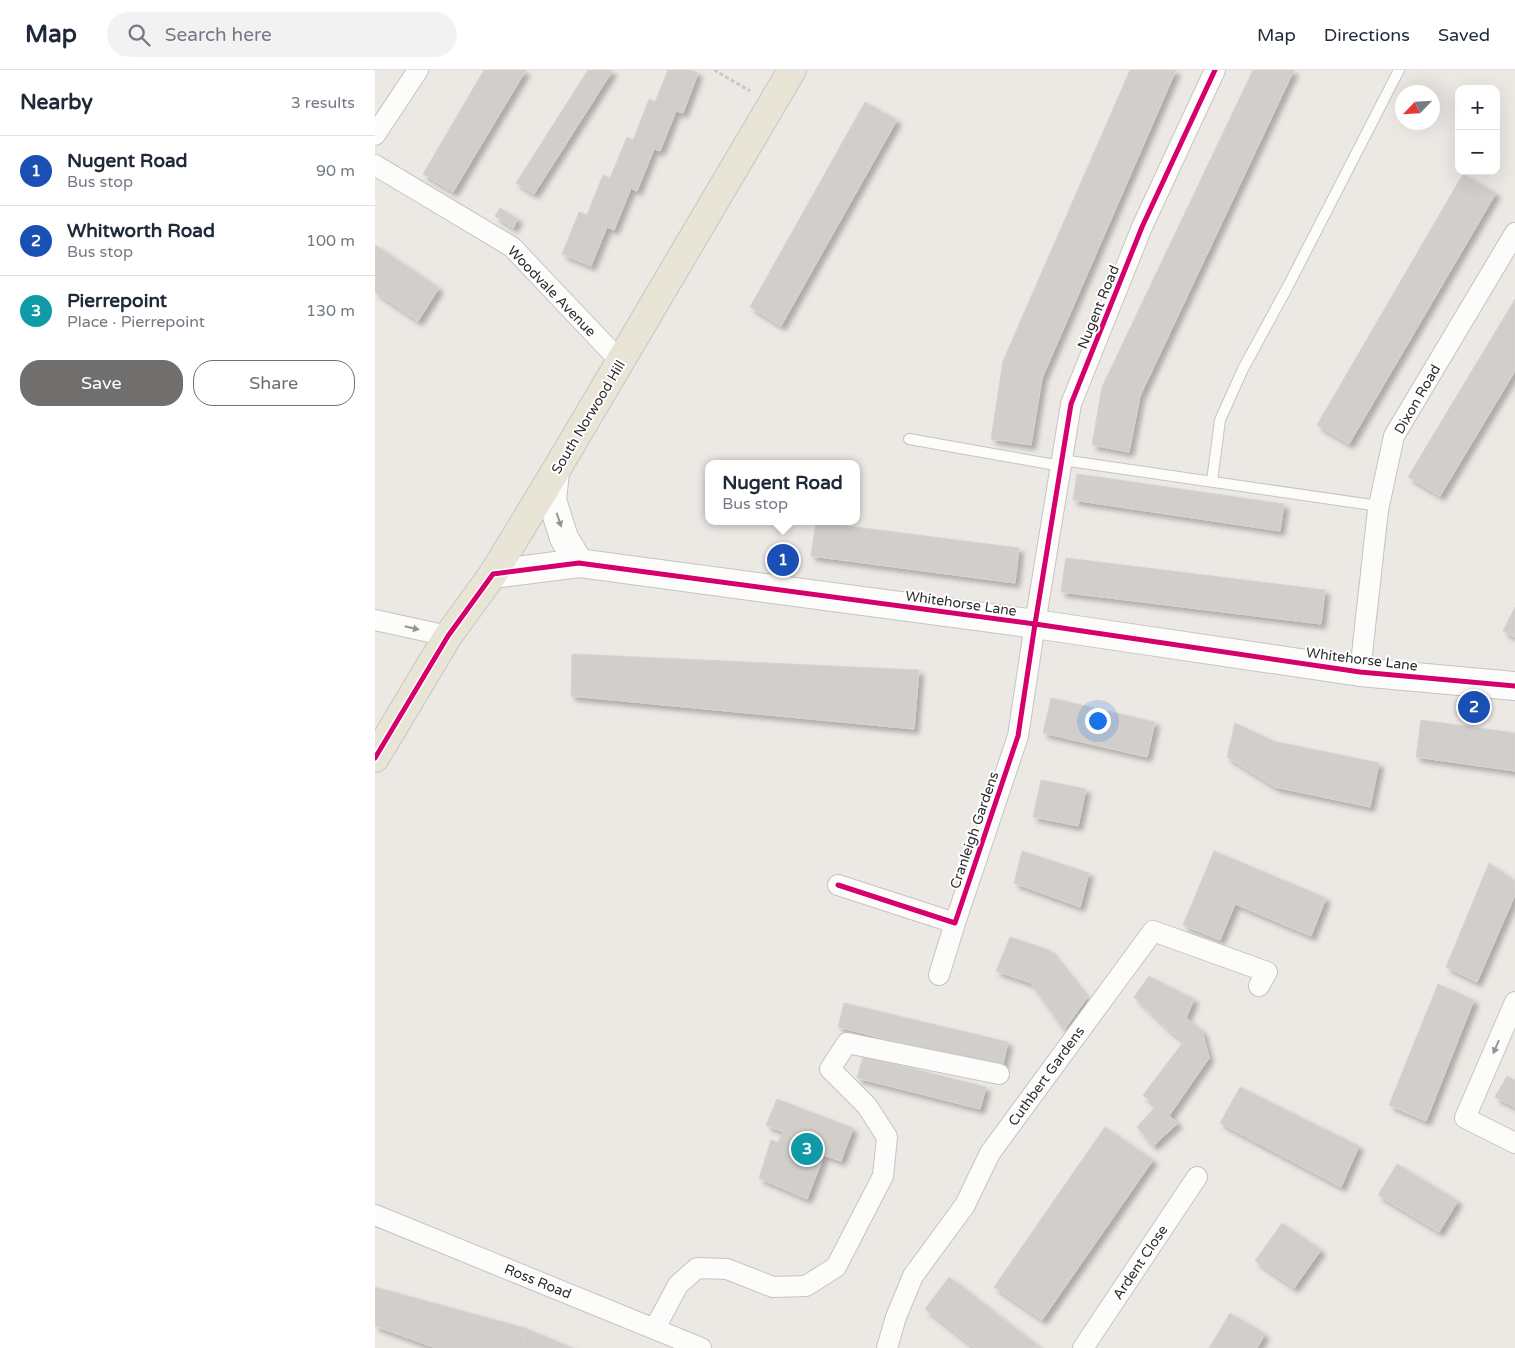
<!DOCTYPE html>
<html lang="en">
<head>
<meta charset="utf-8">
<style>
	body { margin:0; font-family:"Varela Round",sans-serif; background:#f2f2f3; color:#1f2937 }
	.controls { position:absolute; right:15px; top:15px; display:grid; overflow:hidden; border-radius:10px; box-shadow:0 5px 20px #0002 }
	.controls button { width:45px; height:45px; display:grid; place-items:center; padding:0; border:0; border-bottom:1px solid #e0e1e3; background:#fff; color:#1f2937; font:25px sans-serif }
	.compass { position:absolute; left:1020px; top:15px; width:45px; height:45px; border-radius:50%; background:#fff; box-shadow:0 5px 20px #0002; rotate:245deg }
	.you { position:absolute; left:722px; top:650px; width:18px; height:18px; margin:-12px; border:4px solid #fff; border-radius:50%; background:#1a73e8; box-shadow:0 0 0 8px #1a73e833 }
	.badge { display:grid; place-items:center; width:32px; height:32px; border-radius:50%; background:#706f6e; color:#fff; font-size:16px; font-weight:700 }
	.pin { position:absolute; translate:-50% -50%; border:2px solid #fff; box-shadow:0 1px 5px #0006 }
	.popup { position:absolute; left:330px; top:390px; width:155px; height:65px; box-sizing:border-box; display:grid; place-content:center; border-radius:10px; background:#fff; filter:drop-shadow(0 1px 4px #0005); font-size:16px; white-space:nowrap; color:#747a83 }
	.popup b { font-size:19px; color:#1f2937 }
	.popup::after { content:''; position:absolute; left:50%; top:100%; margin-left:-10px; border:10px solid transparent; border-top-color:#fff }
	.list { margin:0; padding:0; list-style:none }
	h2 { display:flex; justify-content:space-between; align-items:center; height:65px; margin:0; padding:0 20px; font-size:21px }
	h2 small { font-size:16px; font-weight:400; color:#747a83 }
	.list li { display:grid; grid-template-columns:32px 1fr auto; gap:15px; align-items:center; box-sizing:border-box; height:70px; padding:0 20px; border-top:1px solid #e0e1e3 }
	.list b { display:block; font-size:19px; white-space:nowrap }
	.list p { margin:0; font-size:16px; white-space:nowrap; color:#747a83 }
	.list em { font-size:16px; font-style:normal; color:#747a83 }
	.actions { display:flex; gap:10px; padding:15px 20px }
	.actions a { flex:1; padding:11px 0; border:1px solid #706f6e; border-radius:20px; text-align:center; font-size:18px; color:#706f6e }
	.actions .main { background:#706f6e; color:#fff }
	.icon { flex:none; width:28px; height:28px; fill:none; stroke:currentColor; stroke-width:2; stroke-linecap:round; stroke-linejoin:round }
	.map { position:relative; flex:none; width:1140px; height:1278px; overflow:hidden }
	header { display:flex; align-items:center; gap:30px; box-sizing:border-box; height:70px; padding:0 25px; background:#fff; border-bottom:1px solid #e0e1e3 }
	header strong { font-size:24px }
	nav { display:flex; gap:28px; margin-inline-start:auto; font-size:18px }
	.search { width:350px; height:45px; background:#f2f2f3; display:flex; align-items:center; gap:12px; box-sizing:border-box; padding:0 18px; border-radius:28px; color:#747a83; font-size:19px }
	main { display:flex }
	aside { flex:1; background:#fff }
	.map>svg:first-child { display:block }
	.building { fill:#d1cecb; stroke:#d7d4d0; filter:url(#shadow) }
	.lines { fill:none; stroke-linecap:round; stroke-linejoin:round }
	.service-casing { stroke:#c5c4c5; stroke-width:12 }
	.minor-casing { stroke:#c5c4c5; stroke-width:22 }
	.secondary-casing { stroke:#c5c4c5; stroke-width:30 }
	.primary-casing { stroke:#c6c5c4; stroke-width:30 }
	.path { stroke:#c9c9c8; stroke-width:3; stroke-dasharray:4 2.5; stroke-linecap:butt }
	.service { stroke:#fcfcfb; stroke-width:10 }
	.minor { stroke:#fcfcfb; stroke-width:20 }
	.secondary { stroke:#fcfcfb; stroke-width:28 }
	.primary { stroke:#e8e4d6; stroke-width:28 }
	.cycleway-casing { stroke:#fff; stroke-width:8 }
	.cycleway { stroke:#d6006c; stroke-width:5 }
	.oneway { fill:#959594 }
	.labels { text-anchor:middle; stroke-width:4; stroke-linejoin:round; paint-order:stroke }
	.street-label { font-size:14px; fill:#2e2e2e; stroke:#fff }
</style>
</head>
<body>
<header>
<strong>Map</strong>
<div class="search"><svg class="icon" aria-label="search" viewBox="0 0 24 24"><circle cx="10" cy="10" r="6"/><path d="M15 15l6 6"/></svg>Search here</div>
<nav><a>Map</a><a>Directions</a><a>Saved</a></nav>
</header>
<main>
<aside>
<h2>Nearby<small>3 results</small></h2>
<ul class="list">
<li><span class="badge" style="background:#1a4fb4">1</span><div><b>Nugent Road</b><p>Bus stop</p></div><em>90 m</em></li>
<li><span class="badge" style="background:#1a4fb4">2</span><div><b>Whitworth Road</b><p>Bus stop</p></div><em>100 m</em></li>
<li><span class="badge" style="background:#0f9aa8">3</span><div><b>Pierrepoint</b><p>Place · Pierrepoint</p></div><em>130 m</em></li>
</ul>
<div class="actions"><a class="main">Save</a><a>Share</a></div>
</aside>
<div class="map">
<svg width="1140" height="1278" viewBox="0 0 1140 1278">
	<defs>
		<filter id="shadow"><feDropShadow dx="4.5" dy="4.5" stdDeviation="2.5" flood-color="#0004"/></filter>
	</defs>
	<rect width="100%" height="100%" fill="#ece8e4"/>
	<!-- building -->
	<path class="building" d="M109,0h42l-73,122 -30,-18z
		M213,0h25l-79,124 -18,-11z
		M293,0h23l7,3 -15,40 -7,-2 -16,40 -6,-2 -17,42 -6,-3 -17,42 -7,-3 -16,39 -29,-12 17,-42 8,3 16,-40 7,3 17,-41 6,3 16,-41 6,3z
		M755,0h46l-134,308 -11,67 -40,-6 12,-78z
		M878,0h41l-154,326 -11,56 -37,-7 10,-58z
		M490,32l32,18 -116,206 -31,-19z
		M1088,104l33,19 -147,251 -32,-19z
		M125,138l18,11 -5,9 -18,-12z
		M0,175l64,43 -21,33 -43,-29z
		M1140,229v72l-75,125 -32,-19z
		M702,404l207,30 -4,27 -207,-31z
		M441,452l203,26 -4,35 -204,-27z
		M691,488l259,32 -4,34 -260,-32z
		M1140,537v30l-12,-6z
		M197,584l347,16 -5,59 -343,-33z
		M676,628l104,24 -8,35 -104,-24z
		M1046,650l94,13v38l-99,-14z
		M860,653l38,18 106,22 -9,44 -95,-20 -48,-30z
		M666,710l45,9 -8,37 -45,-9z
		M647,781l67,22 -9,34 -66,-24z
		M839,781l112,47 -15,38 -76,-32 -15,36 -37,-15z
		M1114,793l26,18v14l-38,87 -31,-15z
		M635,867l39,13 38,48 -23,32 -33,-47 -35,-12z
		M774,906l45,23 -8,19 16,13 7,27 -40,58 9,7 -25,23 -16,-19 19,-21 -13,-11 41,-54 -14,-10 -36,-34z
		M1063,914l36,16 -48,121 -37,-16z
		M469,933l164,39 -6,26 -164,-41z
		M488,986l123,31 -6,22 -123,-31z
		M1132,1006l8,4v27l-20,-10z
		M865,1017l119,59 -18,41 -121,-64z
		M402,1029l76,29 -12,33 -17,-6 -17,44 -48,-21 12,-38 7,2 6,-10 -18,-7z
		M730,1057l48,33 -111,160 -48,-33z
		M1022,1094l61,37 -19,31 -61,-37z
		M907,1153l39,27 -27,38 -39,-27z
		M574,1207l90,70 -1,1h-63l-50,-39z
		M0,1217l150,41 -3,20h-86l-61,-22z
		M855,1243l35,21 -8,14h-48z
		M150,1258l48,20h-51z"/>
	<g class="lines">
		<!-- service casing -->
		<g class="service-casing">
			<path id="service" d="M534,369l152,27
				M687,390l317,46
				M837,411l8,-61 23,-51 44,-81 112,-218"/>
		</g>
		<!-- minor casing -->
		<g class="minor-casing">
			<path id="minor" d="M0,65l43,-65
				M0,95l137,82 109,115
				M0,550l73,16
				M985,602l18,-162 16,-74 121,-203
				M463,815l117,38 63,-187 17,-112 36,-220 71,-177 73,-157
				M564,905l16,-52
				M1140,932l-50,116 50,25
				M0,1145l326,133
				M280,1258l23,-43 19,-17 30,1 46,18 33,-1 30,-19 47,-91 4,-39 -20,-31 -37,-37 17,-26 152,31
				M512,1278l9,-31 17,-41 52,-71 25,-52 163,-222 114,41 -8,14
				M708,1278l114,-171"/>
		</g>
		<!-- secondary casing -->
		<g class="secondary-casing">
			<path id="secondary" d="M180,402l-3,28 12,38 15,25
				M118,504l86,-11 7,1 449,60 325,48 155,14"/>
		</g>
		<!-- primary casing -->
		<g class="primary-casing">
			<path id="primary" d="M0,688l73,-122 45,-62 62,-102 237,-402"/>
		</g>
		<!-- path -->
		<path class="path" d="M339,0l36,21"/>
		<!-- service -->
		<use href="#service" class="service"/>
		<!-- minor -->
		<use href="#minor" class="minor"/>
		<!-- secondary -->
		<use href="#secondary" class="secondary"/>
		<!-- primary -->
		<use href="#primary" class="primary"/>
		<!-- cycleway casing -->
		<g class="cycleway-casing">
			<path id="cycleway" d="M0,688l73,-122 45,-62 86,-11 7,1 449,60 325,48 155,14
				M463,815l117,38 63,-187 17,-112 36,-220 71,-177 73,-157"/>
		</g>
		<!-- cycleway -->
		<use href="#cycleway" class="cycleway"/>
	</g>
	<!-- one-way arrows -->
	<defs><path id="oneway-solid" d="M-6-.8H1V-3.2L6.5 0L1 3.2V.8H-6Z" transform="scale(1.25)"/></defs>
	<g class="oneway">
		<use href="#oneway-solid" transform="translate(184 450) rotate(72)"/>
		<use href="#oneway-solid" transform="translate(37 558) rotate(13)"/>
		<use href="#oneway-solid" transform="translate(1121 977) rotate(113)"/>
	</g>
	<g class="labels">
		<!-- street labels -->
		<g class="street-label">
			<text transform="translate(177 221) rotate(46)" y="5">Woodvale Avenue</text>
			<text transform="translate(723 237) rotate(-68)" y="5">Nugent Road</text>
			<text transform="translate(1042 329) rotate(-60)" y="5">Dixon Road</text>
			<text transform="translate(213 347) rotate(-59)" y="5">South Norwood Hill</text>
			<text transform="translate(586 533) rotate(8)" y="5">Whitehorse Lane</text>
			<text transform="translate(987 589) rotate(7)" y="5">Whitehorse Lane</text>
			<text transform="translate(599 760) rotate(-71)" y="5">Cranleigh Gardens</text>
			<text transform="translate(671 1006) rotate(-54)" y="5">Cuthbert Gardens</text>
			<text transform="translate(765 1192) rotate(-56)" y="5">Ardent Close</text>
			<text transform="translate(163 1211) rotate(22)" y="5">Ross Road</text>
		</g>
	</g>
</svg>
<div class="controls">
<button>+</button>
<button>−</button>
</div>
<svg class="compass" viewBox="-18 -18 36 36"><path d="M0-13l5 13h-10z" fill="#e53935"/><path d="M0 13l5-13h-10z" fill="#747a83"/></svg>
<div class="you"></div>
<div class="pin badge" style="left:408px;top:490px;background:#1a4fb4">1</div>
<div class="popup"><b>Nugent Road</b>Bus stop</div>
<div class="pin badge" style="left:1099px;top:637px;background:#1a4fb4">2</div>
<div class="pin badge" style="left:432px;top:1079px;background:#0f9aa8">3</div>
</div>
</main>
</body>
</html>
